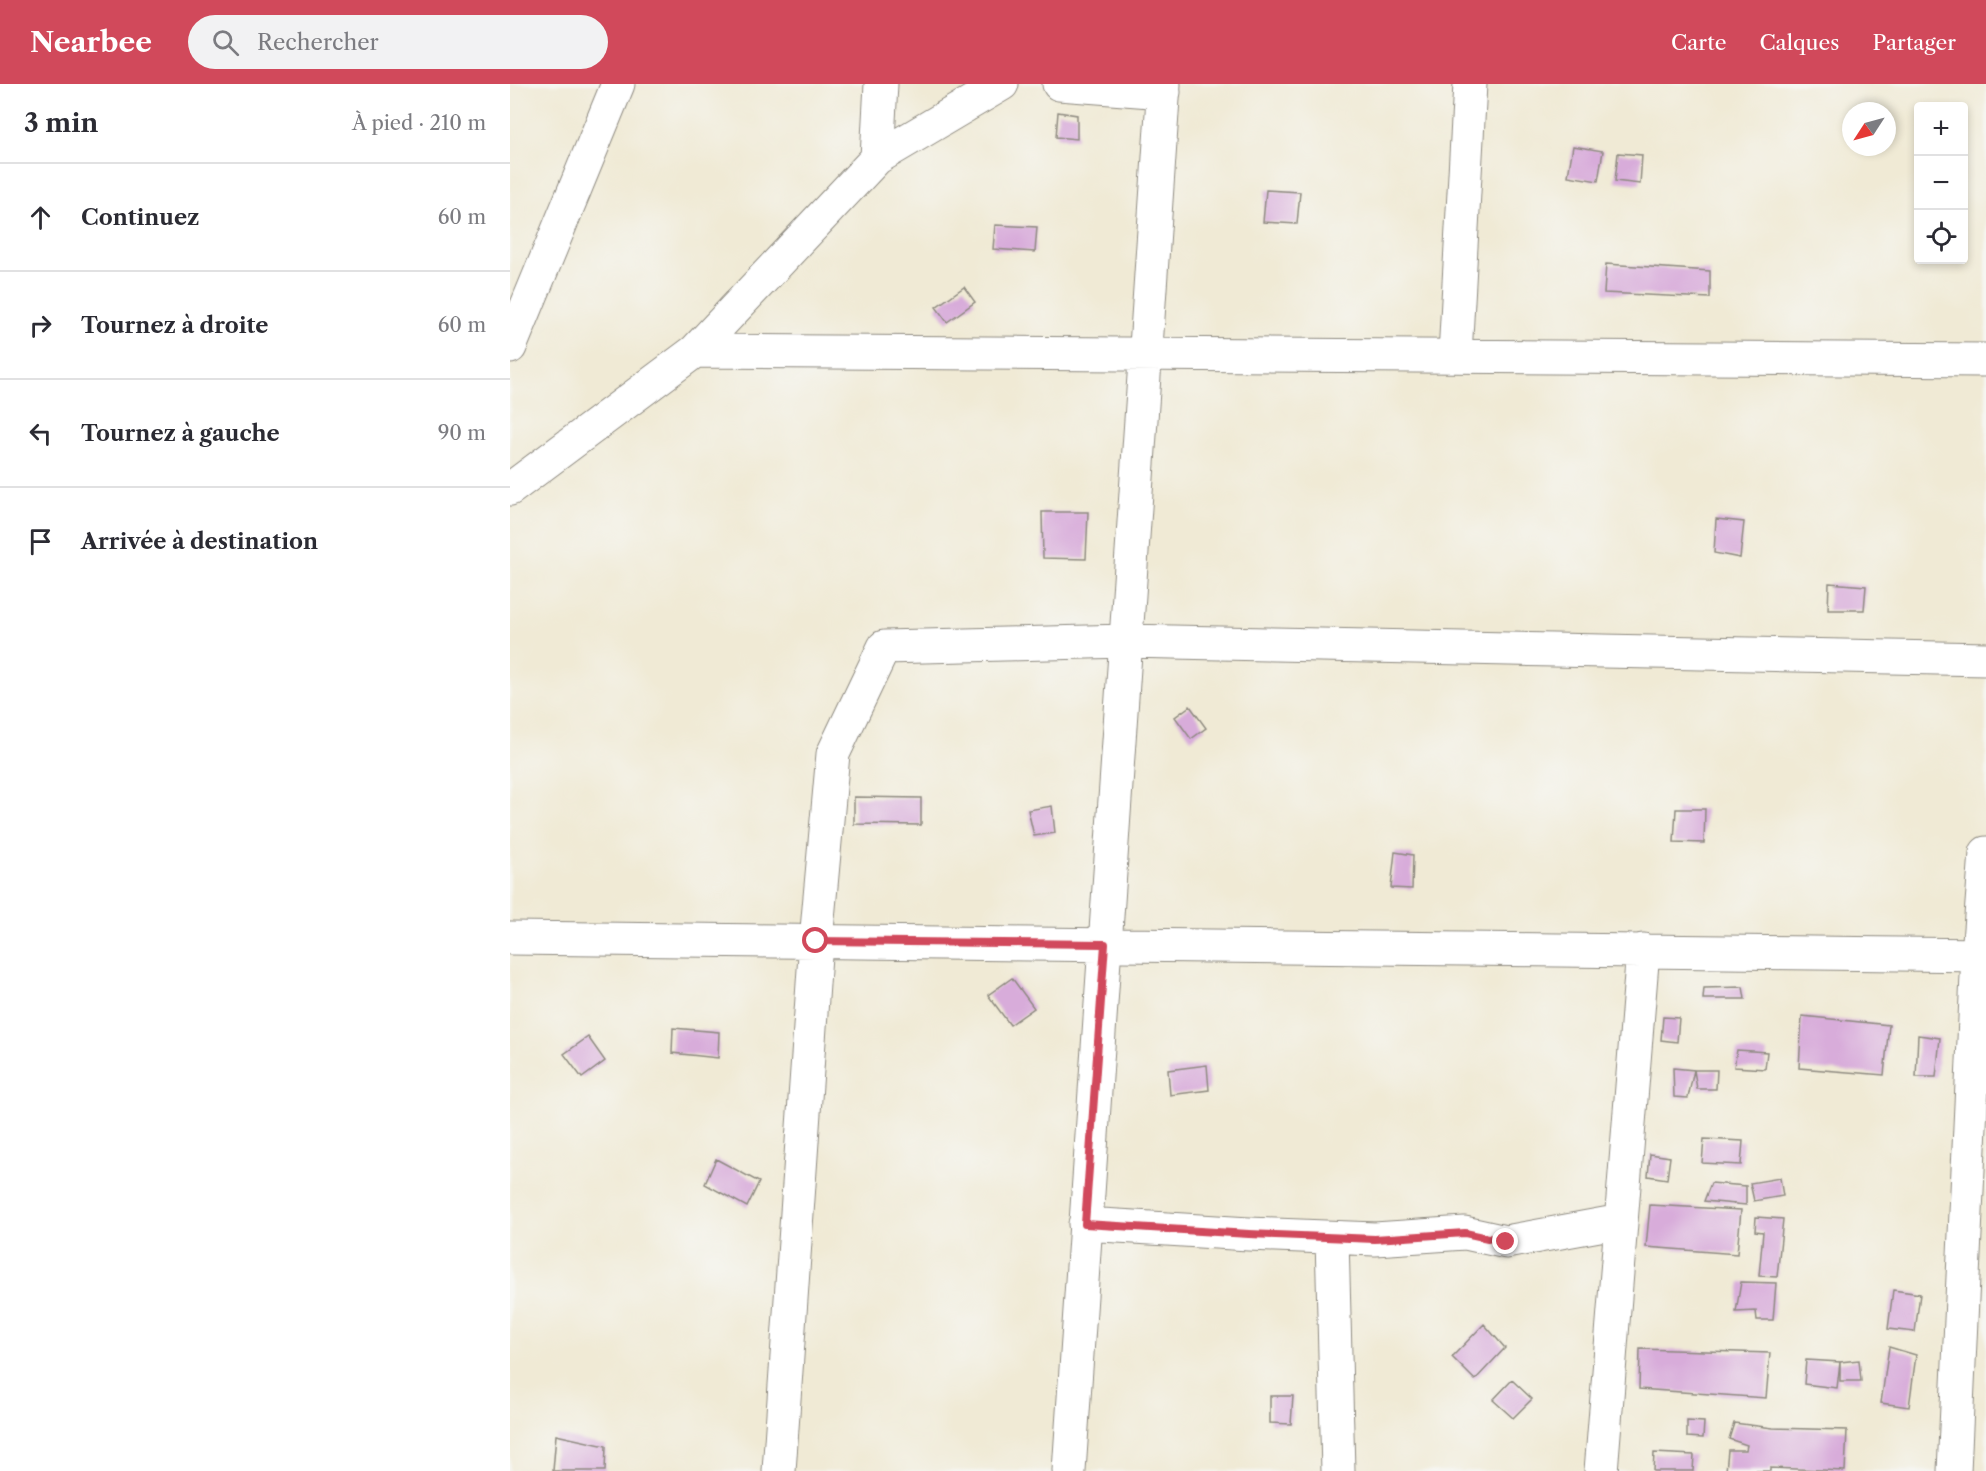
<!DOCTYPE html>
<html lang="fr">
<head>
<meta charset="utf-8">
<style>
	body { margin:0; font-family:"Libre Caslon Text",serif; background:#f2f2f3; color:#2b2b33 }
	.controls { position:absolute; right:18px; top:18px; display:grid; overflow:hidden; border-radius:6px; box-shadow:0 3px 9px #0003 }
	.controls button { width:54px; height:54px; display:grid; place-items:center; padding:0; border:0; border-bottom:2px solid #e1e1e2; background:#fff; color:#2b2b33; font:30px sans-serif }
	.compass { position:absolute; left:1332px; top:18px; width:54px; height:54px; border-radius:50%; background:#fff; box-shadow:0 3px 9px #0003; rotate:234deg }
	.stop { position:absolute; width:18px; height:18px; margin:-14px; border:4px solid #d1495b; border-radius:50%; background:#fff }
	.stop.end { background:#d1495b; border-color:#fff; box-shadow:0 2px 6px #0008 }
	.list { margin:0; padding:0; list-style:none }
	h2 { display:flex; justify-content:space-between; align-items:center; height:78px; margin:0; padding:0 24px; font-size:26px }
	h2 small { font-size:20px; font-weight:400; color:#7c7c81 }
	.list li { display:grid; grid-template-columns:39px 1fr auto; gap:18px; align-items:center; box-sizing:border-box; height:108px; padding:0 24px; border-top:2px solid #e1e1e2 }
	.list b { display:block; font-size:22px; white-space:nowrap }
	.list em { font-size:20px; font-style:normal; color:#7c7c81 }
	.icon { flex:none; width:33px; height:33px; fill:none; stroke:currentColor; stroke-width:2; stroke-linecap:round; stroke-linejoin:round }
	.map { position:relative; flex:none; width:1476px; height:1387px; overflow:hidden }
	header { display:flex; align-items:center; gap:36px; box-sizing:border-box; height:84px; padding:0 30px; background:#d1495b; color:#fff }
	header strong { font-size:28px }
	nav { display:flex; gap:33px; margin-inline-start:auto; font-size:21px }
	.search { width:420px; height:54px; background:#f2f2f3; display:flex; align-items:center; gap:15px; box-sizing:border-box; padding:0 21px; border-radius:33px; color:#7c7c81; font-size:22px }
	main { display:flex }
	aside { flex:1; background:#fff }
	.map>svg:first-child { display:block }
	.building { fill:#d8acda }
	.lines { fill:none; stroke-linecap:round; stroke-linejoin:round }
	.minor-casing { stroke:#8e8a80; stroke-width:35 }
	.minor { stroke:#fff; stroke-width:33 }
	.route { stroke:#d1495b; stroke-width:8 }
</style>
</head>
<body>
<header>
<strong>Nearbee</strong>
<div class="search"><svg class="icon" aria-label="search" viewBox="0 0 24 24"><circle cx="10" cy="10" r="6"/><path d="M15 15l6 6"/></svg>Rechercher</div>
<nav><a>Carte</a><a>Calques</a><a>Partager</a></nav>
</header>
<main>
<aside>
<h2>3 min<small>À pied · 210 m</small></h2>
<ul class="list">
<li><svg class="icon" aria-label="ahead" viewBox="0 0 24 24"><path d="M12 20V5M6 11l6-6 6 6"/></svg><div><b>Continuez</b></div><em>60 m</em></li>
<li><svg class="icon" aria-label="right" viewBox="0 0 24 24"><path d="M7 20v-9h11M14 6l5 5-5 5"/></svg><div><b>Tournez à droite</b></div><em>60 m</em></li>
<li><svg class="icon" aria-label="left" viewBox="0 0 24 24"><path d="M17 20v-9H6M10 6l-5 5 5 5"/></svg><div><b>Tournez à gauche</b></div><em>90 m</em></li>
<li><svg class="icon" aria-label="arrive" viewBox="0 0 24 24"><path d="M6 21V4h12l-3 4 3 4H6"/></svg><div><b>Arrivée à destination</b></div></li>
</ul>
</aside>
<div class="map">
<svg width="1476" height="1387" viewBox="0 0 1476 1387">
	<rect width="100%" height="100%" fill="#f6f6f2"/>
	<filter id="ink" filterUnits="userSpaceOnUse"><feTurbulence type="fractalNoise" baseFrequency=".0167" numOctaves="2"/><feDisplacementMap in="SourceGraphic" scale="12" xChannelSelector="R" yChannelSelector="G"/><feConvolveMatrix kernelMatrix="1 2 1 2 8 2 1 2 1" color-interpolation-filters="sRGB"/></filter>
	<filter id="wash" filterUnits="userSpaceOnUse"><feTurbulence type="fractalNoise" baseFrequency=".008" numOctaves="4" result="noise"/><feDisplacementMap in="SourceGraphic" scale="24" xChannelSelector="R" yChannelSelector="G"/><feGaussianBlur stdDeviation="1.35" result="paint"/><feColorMatrix in="noise" values="0 0 0 0 0 0 0 0 0 0 0 0 0 0 0 0 0 1.4 0 .05"/><feComposite in="paint" operator="in"/></filter>
	<g filter="url(#wash)">
		<rect width="100%" height="100%" fill="#f0ead5"/>
		<g id="blocks">
			<!-- building -->
			<path class="building" d="M548,28l19,3v24l-21,-2z
				M1063,62l30,5 -5,30 -30,-5z
				M1108,69l24,2 -2,29 -25,-3z
				M756,106l34,2 -3,32 -34,-2z
				M485,141l42,2 -2,25 -42,-3z
				M1096,180l104,7v27l-106,-5z
				M454,203l11,15 -28,20 -11,-15z
				M532,428h46l-2,47 -43,-1z
				M1206,435l28,3 -4,36 -26,-5z
				M1319,499l37,3 -2,24h-36z
				M680,622l16,22 -15,11 -16,-22z
				M344,713l67,1v27l-67,-1z
				M542,722l3,27 -21,3 -6,-26z
				M1166,725h29l-1,34 -30,-1z
				M885,768l18,3 -1,34 -21,-1z
				M502,894l22,30 -24,17 -22,-30z
				M1233,903l2,12h-42l1,-11z
				M1292,932l87,9 -5,50 -85,-7z
				M1153,933l16,1 -2,24 -16,-2z
				M163,944l46,4 -1,26 -46,-5z
				M1408,951l22,3 -4,39h-20z
				M78,953l17,24 -23,17 -18,-24z
				M1227,966l30,2 -2,17 -31,-2z
				M697,981l2,25 -39,5 -2,-25z
				M1163,984l21,2 -6,28 -14,-1z
				M1184,986h23l-1,19h-19z
				M1194,1055l39,2 -2,24 -39,-2z
				M1140,1070l20,3 -3,22 -19,-3z
				M206,1075l43,23 -12,25 -42,-23z
				M1270,1094l3,18 -29,5 -4,-18z
				M1201,1099l35,3v19l-42,-4z
				M1140,1121l91,5 -4,44 -91,-7z
				M1246,1133l27,2 -6,58 -18,-1 4,-44 -8,-1z
				M1231,1198l35,1 -3,37h-16l-1,-9 -20,1z
				M1383,1206l27,4 -5,38 -27,-3z
				M974,1240l21,24 -30,32 -23,-23z
				M1379,1263l27,8 -7,52 -28,-4z
				M1130,1265l130,4 -4,45 -127,-9z
				M1296,1276l34,2 -3,26 -33,-4z
				M1349,1276l2,21h-21v-19z
				M1002,1296l20,19 -19,19 -20,-18z
				M760,1312h23l-2,28 -21,-1z
				M1177,1337l17,1 -1,16 -16,-1z
				M1224,1339l39,5 74,2 -2,41 -75,-3v3h-44l2,-21h18l1,-5 -18,-6z
				M46,1351l50,11 -1,25h-52z
				M1144,1369l40,2 -1,16h-40z"/>
		</g>
	</g>
	<g filter="url(#ink)">
		<use href="#blocks" fill-opacity="0" stroke="#8e8a80" stroke-width="1.5"/>
		<g class="lines">
			<!-- minor casing -->
			<g class="minor-casing">
				<path id="minor" d="M549,0l105,8
					M367,74l125,-74
					M0,263l108,-263
					M185,267l182,-193 4,-74
					M945,271l15,-271
					M0,405l185,-138 1291,9
					M0,854l1476,17
					M575,1140l164,10 126,5 90,-6 41,9 115,-21
					M822,1154l6,233
					M269,1387l37,-530 17,-187 51,-107 242,-6 860,18
					M559,1387l95,-1387
					M1091,1387l42,-521
					M1444,1387l24,-517 8,-101"/>
			</g>
			<!-- minor -->
			<use href="#minor" class="minor"/>
		</g>
	</g>
	<g class="lines" filter="url(#ink)">
		<!-- route -->
		<path class="route" d="M306,857l289,3 -20,280 164,10 126,5 90,-6 41,9"/>
	</g>
</svg>
<div class="controls">
<button>+</button>
<button>−</button>
<button><svg class="icon" aria-label="locate" viewBox="0 0 24 24"><circle cx="12" cy="12" r="6"/><path d="M12 2v4M12 18v4M2 12h4M18 12h4"/></svg></button>
</div>
<svg class="compass" viewBox="-18 -18 36 36"><path d="M0-13l5 13h-10z" fill="#e53935"/><path d="M0 13l5-13h-10z" fill="#7c7c81"/></svg>
<div class="stop" style="left:306px;top:857px"></div>
<div class="stop end" style="left:996px;top:1158px"></div>
</div>
</main>
</body>
</html>
